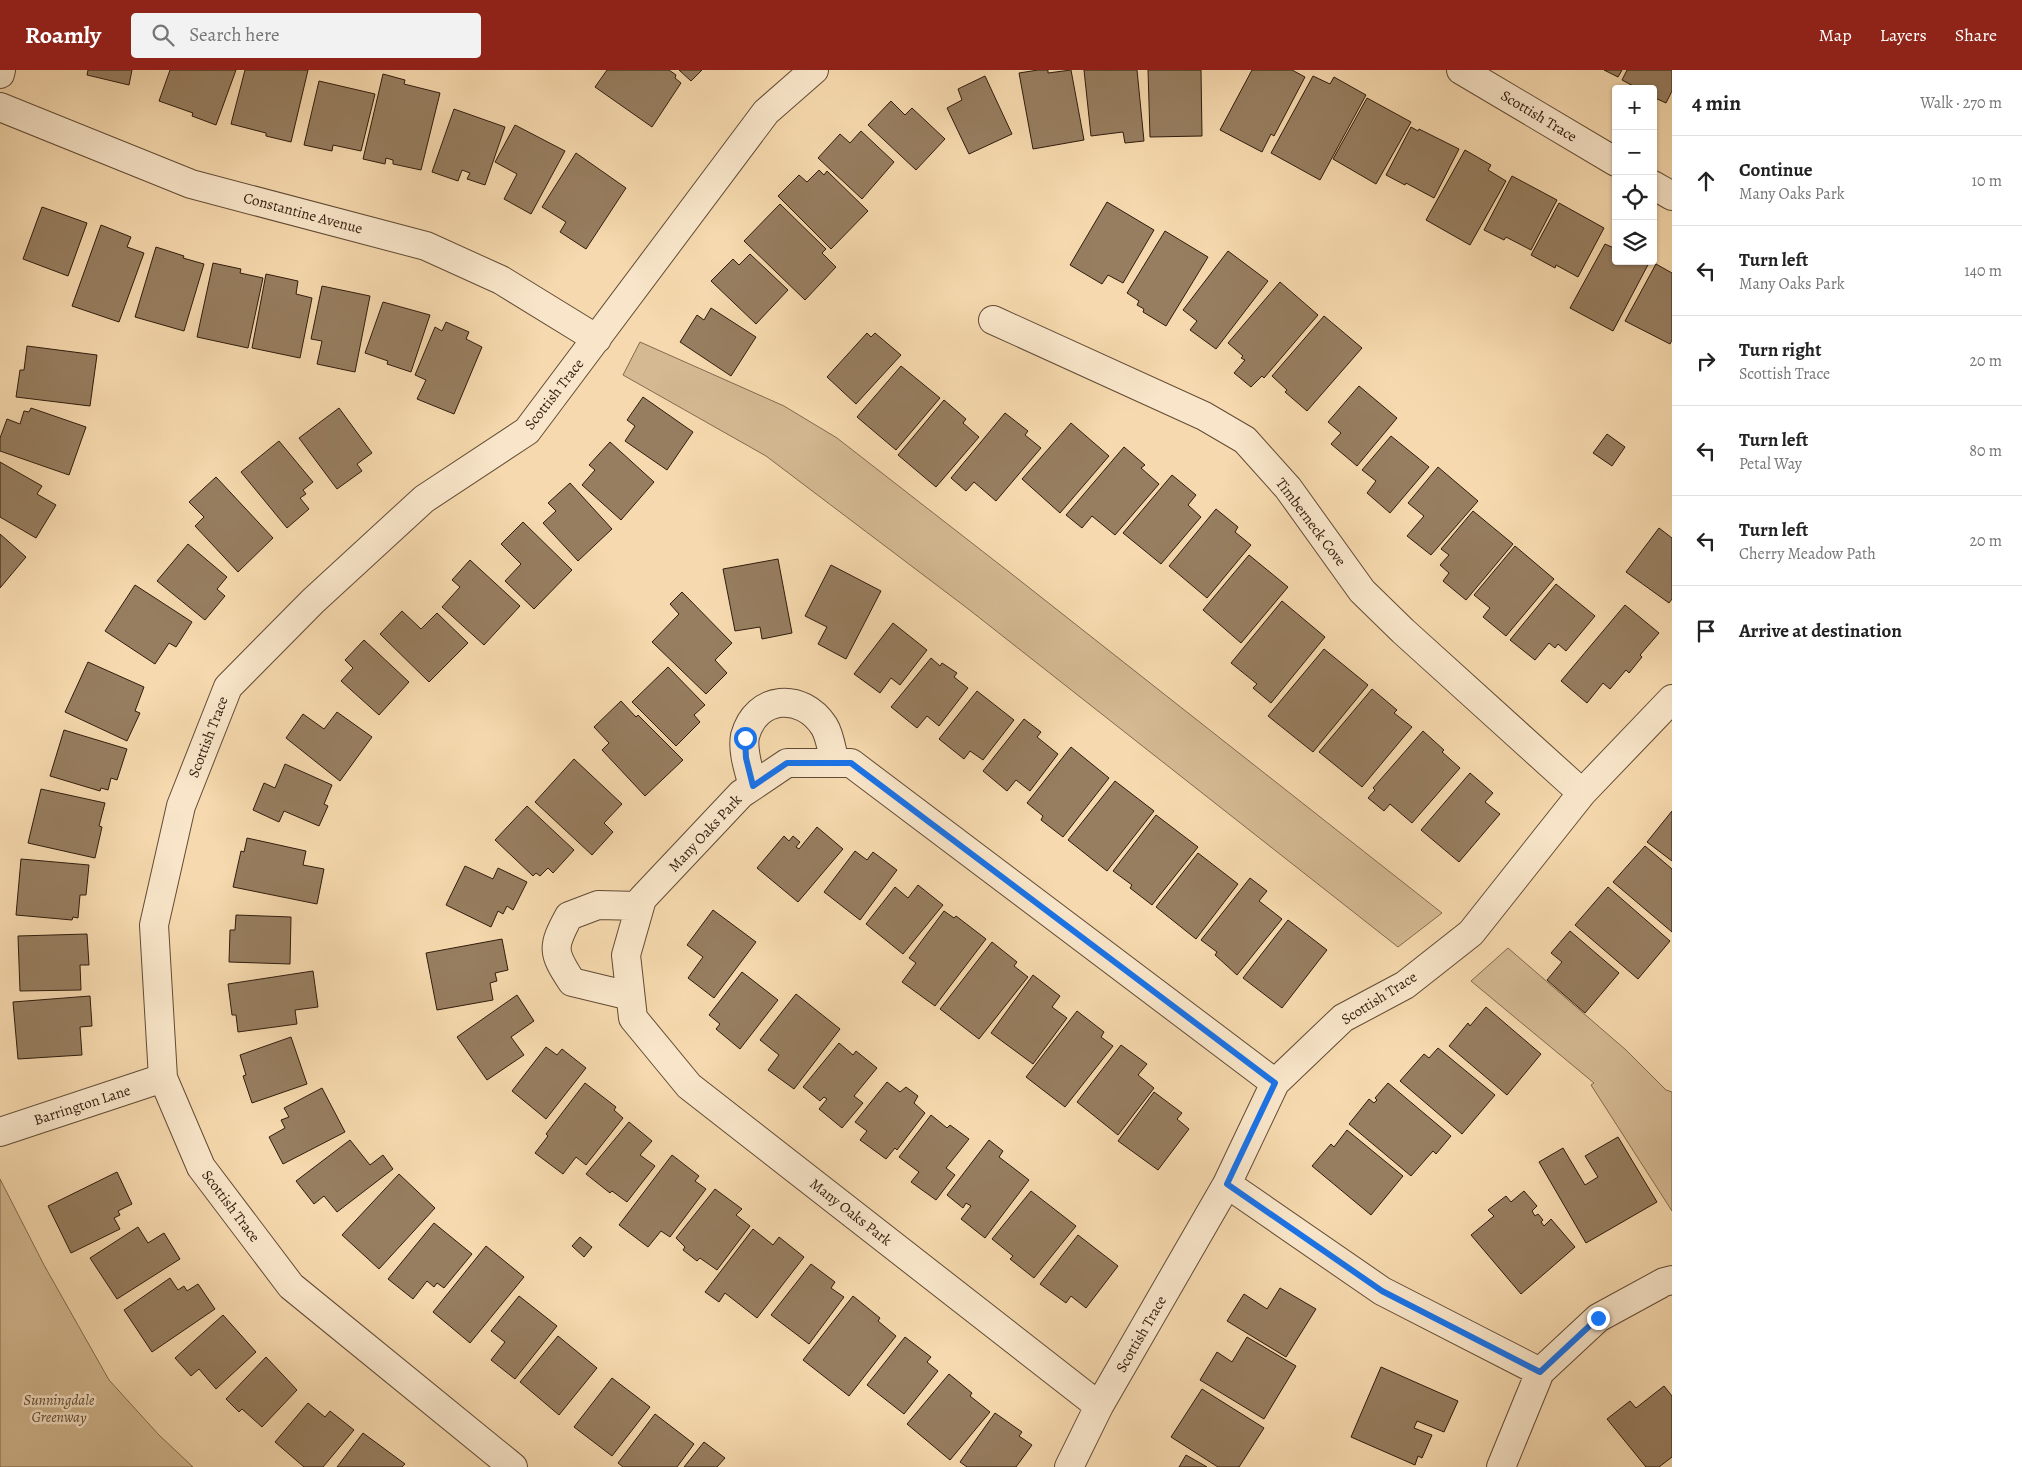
<!DOCTYPE html>
<html lang="en">
<head>
<meta charset="utf-8">
<style>
	body { margin:0; font-family:Alegreya,serif; background:#f2f2f2; color:#222 }
	.controls { position:absolute; right:15px; top:15px; display:grid; overflow:hidden; border-radius:5px; box-shadow:0 1px 4px #0004 }
	.controls button { width:45px; height:45px; display:grid; place-items:center; padding:0; border:0; border-bottom:1px solid #e0e0e0; background:#fff; color:#222; font:25px sans-serif }
	.stop { position:absolute; width:15px; height:15px; margin:-11px; border:4px solid #1a73e8; border-radius:50%; background:#fff }
	.stop.end { background:#1a73e8; border-color:#fff; box-shadow:0 1px 5px #0008 }
	.list { margin:0; padding:0; list-style:none }
	h2 { display:flex; justify-content:space-between; align-items:center; height:65px; margin:0; padding:0 20px; font-size:21px }
	h2 small { font-size:16px; font-weight:400; color:#767676 }
	.list li { display:grid; grid-template-columns:32px 1fr auto; gap:15px; align-items:center; box-sizing:border-box; height:90px; padding:0 20px; border-top:1px solid #e0e0e0 }
	.list b { display:block; font-size:19px; white-space:nowrap }
	.list p { margin:0; font-size:16px; white-space:nowrap; color:#767676 }
	.list em { font-size:16px; font-style:normal; color:#767676 }
	.icon { flex:none; width:28px; height:28px; fill:none; stroke:currentColor; stroke-width:2; stroke-linecap:round; stroke-linejoin:round }
	.map { position:relative; flex:none; width:1672px; height:1397px; overflow:hidden }
	header { display:flex; align-items:center; gap:30px; box-sizing:border-box; height:70px; padding:0 25px; background:#8f2418; color:#fff }
	header strong { font-size:24px }
	nav { display:flex; gap:28px; margin-inline-start:auto; font-size:18px }
	.search { width:350px; height:45px; background:#f2f2f2; display:flex; align-items:center; gap:12px; box-sizing:border-box; padding:0 18px; border-radius:5px; color:#767676; font-size:19px }
	main { display:flex }
	aside { flex:1; background:#fff }
	.map>svg:first-child { display:block }
	.green { fill:#d4b992; stroke:#826a4f }
	.building { fill:#977e60; stroke:#301c0c }
	.lines { fill:none; stroke-linecap:round; stroke-linejoin:round }
	.street-casing { stroke:#624b34; stroke-width:30 }
	.street { stroke:#f9e6ca; stroke-width:28 }
	.route { stroke:#1a73e8; stroke-width:6 }
	.labels { text-anchor:middle; stroke-width:5; stroke-linejoin:round; paint-order:stroke }
	.street-label { font-size:15px; fill:#301c0c; stroke:#f9e6ca }
	.park-label { font-size:15px; font-style:italic; fill:#614b34; stroke:#f9e6ca }
</style>
</head>
<body>
<header>
<strong>Roamly</strong>
<div class="search"><svg class="icon" aria-label="search" viewBox="0 0 24 24"><circle cx="10" cy="10" r="6"/><path d="M15 15l6 6"/></svg>Search here</div>
<nav><a>Map</a><a>Layers</a><a>Share</a></nav>
</header>
<main>
<div class="map">
<svg width="1672" height="1397" viewBox="0 0 1672 1397">
	<rect width="100%" height="100%" fill="#f6d9ae"/>
	<filter id="stains"><feTurbulence type="fractalNoise" baseFrequency=".004" numOctaves="4"/><feColorMatrix values="0 0 0 0 .2 0 0 0 0 .09 0 0 0 0 .02 0 0 0 .5 -.17"/></filter>
	<radialGradient id="worn" r=".72"><stop offset=".6" stop-color="#630" stop-opacity="0"/><stop offset="1" stop-color="#630" stop-opacity=".3"/></radialGradient>
	<!-- green -->
	<path class="green" d="M640,272l144,64 53,32 176,137 429,338 -44,34 -431,-339 -201,-152 -143,-81z
		M1508,878l118,102 40,40 6,2v119l-81,-126 3,-2 -123,-102z
		M0,1109l44,86 65,115 50,55 34,32h-193z"/>
	<!-- building -->
	<path class="building" d="M88,0h44l-3,15 -42,-10z
		M170,0h66l-20,55 -24,-9 1,-3 -34,-12z
		M245,0h63l-17,72 -25,-6v-3l-35,-9z
		M607,0h62l7,5 -1,3 6,5 -29,44 -57,-40z
		M679,0h23l-11,11z
		M1038,0h10v3l23,-3 13,70 -51,9 -14,-76z
		M1084,0h53l7,71 -19,2 -2,-11 -32,4z
		M1148,0h53l1,66 -52,1z
		M1252,0h40l13,7 -31,59 -3,-2 -9,18 -42,-22z
		M1604,0h18l-4,7z
		M1627,0h45v21l-6,12 -13,-6v-8h-14l-17,-9z
		M383,4l22,6 -1,4 36,9 -19,77 -28,-6v-4l-7,-2 -1,6 -22,-5z
		M985,6l27,58 -43,20 -22,-46 15,-8 -4,-11z
		M1313,6l17,8 4,-7 32,18 -46,85 -49,-27z
		M319,11l56,13 -14,57 -28,-6 -1,6 -28,-6z
		M1367,28l44,24 -35,62 -43,-25z
		M891,31l14,14 7,-7 33,31 -29,31 -48,-45z
		M454,39l51,18 -20,58 -18,-6 3,-6 -8,-3 -4,11 -26,-9z
		M515,55l50,26 -34,63 -27,-15 13,-25 -22,-12z
		M1411,57l7,4 1,-2 40,20 -25,49 -28,-15 -1,2 -19,-10z
		M861,61l33,31 -32,37 -44,-41 22,-24 10,9z
		M1465,80l26,15 -3,5 18,11 -36,64 -44,-25z
		M576,83l50,35 -40,61 -26,-17 6,-10 -24,-15z
		M819,100l5,5 3,-4 41,40 -37,38 -53,-53 21,-21 8,7z
		M1512,106l45,24 -26,50 -25,-13 -2,3 -20,-10z
		M1107,132l47,28 -31,53 -15,-8 -6,9 -32,-19z
		M1559,133l45,25 -26,49 -22,-12 -1,3 -24,-13z
		M780,134l46,45 -4,4 14,14 -31,33 -61,-59z
		M42,137l45,16 -19,53 -45,-17z
		M101,155l30,12 -4,10 17,6 -25,69 -47,-16z
		M1165,161l43,26 -42,69 -23,-14 1,-3 -7,-4 2,-4 -12,-8z
		M1605,174l11,5v12h34l-37,70 -43,-23z
		M156,177l28,9 -1,2 21,6 -20,67 -49,-14z
		M1228,181l40,30 -52,68 -26,-19 7,-9 -14,-11z
		M750,184l38,36 -32,34 -45,-43 22,-22 6,6z
		M213,193l28,6 -1,4 23,5 -15,70 -51,-11z
		M1656,194l16,9v67l-2,4 -45,-23z
		M266,204l32,7 -2,13 16,4 -12,60 -48,-10z
		M1280,212l38,33 -54,63 -2,-2 -11,11 -17,-14 11,-13 -4,-2 2,-2 -15,-13z
		M322,216l48,10 -15,76 -38,-8 5,-23 -11,-2z
		M383,232l47,13 -19,57 -24,-8 1,-3 -23,-8z
		M711,238l45,29 -25,39 -51,-34 17,-27 7,5z
		M1324,246l38,32 -55,63 -22,-19 2,-2 -15,-14z
		M446,252l23,10 -3,7 16,8 -28,67 -37,-15 9,-19 -11,-5 20,-48 7,4z
		M867,263l4,4 4,-4 26,22 -45,49 -29,-27z
		M27,276l70,9 -7,51 -74,-9 4,-27h4z
		M901,296l39,32 -44,52 -39,-33z
		M1359,316l38,32 -40,48 -26,-22 10,-11 -13,-11z
		M643,327l50,35 -26,38 -42,-29 10,-15 -8,-6z
		M944,330l22,19 -3,4 16,14 -43,50 -38,-32z
		M31,338l55,19 -17,48 -69,-24v-13l7,-19 13,5 4,-13 5,1z
		M339,338l33,45 -15,11 5,7 -25,18 -38,-51z
		M1005,343l23,18 -3,4 16,13 -45,53 -22,-19 -8,9 -15,-13z
		M1071,353l38,33 -49,57 -38,-34z
		M1607,364l18,13 -13,19 -19,-13z
		M1391,366l38,31 -39,46 -23,-20 9,-12 -14,-11z
		M279,371l34,41 -10,8 3,4 -6,4 9,11 -22,19 -46,-56z
		M610,372l44,40 -33,38 -39,-35 13,-15 -6,-5z
		M1124,377l21,18 -4,3 18,16 -44,51 -23,-19 -10,12 -16,-13z
		M0,392l42,24 -5,8 19,11 -20,33 -36,-21z
		M1438,397l40,34 -47,54 -24,-19 17,-20 -16,-13z
		M1172,405l24,20 -8,10 13,12 -40,47 -38,-31z
		M216,407l57,61 -35,34 -43,-46 9,-9 -15,-15z
		M570,413l42,46 -34,32 -35,-38 13,-12 -8,-8z
		M1216,439l22,18 -3,5 16,13 -44,53 -38,-32z
		M1473,441l40,33 -47,56 -23,-19 6,-8 -9,-8 9,-10 -8,-6z
		M523,452l49,48 -38,39 -29,-28 16,-17 -20,-20z
		M1659,458l13,10v61l-3,4 -43,-31z
		M0,464l26,23 -26,31z
		M188,474l39,33 -10,12 8,7 -20,24 -48,-39z
		M1515,476l39,33 -48,57 -23,-19 7,-9 -16,-13z
		M1249,485l39,32 -47,56 -38,-33z
		M778,489l14,74 -30,6 -2,-12 -25,4 -12,-62z
		M470,490l50,46 -36,39 -42,-38 18,-20 -8,-7z
		M831,495l50,26 -35,68 -28,-15 9,-17 -22,-11z
		M1556,514l39,32 -29,35 -8,-7 -3,4 -6,-5 -14,17 -25,-20z
		M135,515l57,37 -16,25 -7,-4 -14,21 -50,-33z
		M682,522l50,51 -17,17 12,13 -21,21 -54,-52 27,-28 -9,-10z
		M1282,531l43,36 -54,66 -18,-15 4,-4 -26,-21z
		M1625,535l34,28 -19,22 2,2 -13,16 -3,-3 -16,19 -7,-6 -16,20 -26,-22z
		M402,541l19,18 16,-16 31,30 -39,39 -49,-48z
		M893,553l34,27 -27,35 -9,-7 -11,15 -26,-19z
		M364,570l45,42 -30,33 -38,-34 12,-13 -8,-8z
		M1324,579l44,36 -55,67 -45,-36z
		M931,588l9,8 2,-3 15,10 -3,4 14,11 -29,38 -12,-10 -10,12 -26,-21z
		M88,592l56,25 -9,24 5,2 -13,28 -62,-29z
		M668,597l37,38 -11,10 6,7 -24,24 -44,-44z
		M1372,619l25,21 -3,3 18,14 -50,60 -43,-35z
		M977,621l37,29 -31,40 -13,-9 -6,8 -25,-20z
		M621,631l15,16 2,-2 45,45 -38,36 -43,-46 7,-7 -15,-16z
		M337,642l35,25 -32,44 -54,-43 17,-24 21,15z
		M1024,649l17,13 -4,5 21,17 -28,37 -14,-11 -9,11 -24,-20z
		M64,660l63,19 -10,31 -6,-2 -3,12 -7,-2 -1,3 -50,-15z
		M1423,661l21,19 -2,2 18,16 -48,55 -22,-19 -6,7 -16,-13 7,-8 -2,-2z
		M1071,677l38,31 -46,59 -22,-17 2,-4 -16,-13z
		M574,689l48,45 -18,19 9,9 -21,23 -57,-53z
		M285,694l47,21 -8,19 4,2 -9,20 -35,-15 -5,11 -26,-12 11,-27 11,5z
		M1470,703l23,20 -8,9 15,12 -41,48 -38,-32z
		M1115,711l39,30 -47,60 -39,-31z
		M41,719l64,14 -6,23 3,1 -7,31 -67,-15z
		M527,736l47,44 -21,23 -5,-5 -8,8 -4,-3 -3,3 -38,-36z
		M1672,741v50l-25,-19z
		M1156,745l42,32 -46,58 -22,-17 2,-3 -19,-14z
		M817,757l26,22 -45,53 -41,-34 27,-32 5,5 4,-5 7,6 -4,5 3,2z
		M247,768l59,13 -3,14 21,4 -7,35 -84,-17 8,-36 3,1z
		M1645,776l27,23v63l-59,-50z
		M855,781l12,9 6,-8 24,18 -37,50 -36,-28z
		M1198,783l40,31 -42,55 -40,-32z
		M21,789l68,6 -3,30h-6l-2,23 -5,-1 -1,3 -56,-5z
		M465,796l28,13 5,-11 29,14 -14,28 -6,-4 -4,8 -5,-3 -7,16 -45,-22z
		M1250,808l17,13 -8,10 23,18 -45,56 -22,-20 2,-3 -16,-12z
		M918,815l25,20 -40,49 -37,-30 29,-37 13,11z
		M1608,817l62,54 -32,38 -63,-54z
		M713,840l43,32 -42,56 -26,-20 15,-21 -16,-12z
		M944,841l10,7 2,-2 30,23 -51,67 -33,-24 14,-19 -7,-5z
		M236,845l55,2 -1,47 -61,-2 1,-32h5z
		M1288,850l39,30 -45,58 -39,-30z
		M1570,861l49,42 -34,40 -38,-33 15,-18 -11,-9z
		M87,864l2,31h-9l1,25 -61,1 -2,-55z
		M502,869l6,31 -13,3 2,8 -7,2 3,17 -56,10 -11,-57z
		M992,872l25,20 -3,4 14,11 -49,62 -39,-30z
		M313,901l5,36 -23,3 2,14 -59,8 -2,-17h-4l-4,-31z
		M742,902l36,28 -38,49 -24,-20 4,-5 -11,-9z
		M1033,905l27,21 -8,11 15,11 -34,46 -42,-31z
		M796,924l44,35 -46,60 -26,-19 11,-15 -19,-15z
		M517,925l17,26 -23,16 13,18 -37,25 -30,-43z
		M90,926l2,30 -12,1 2,28 -64,4 -5,-57z
		M1486,937l55,47 -34,41 -58,-49 19,-23 2,3z
		M1077,941l27,21 -3,5 12,9 -48,61 -39,-30z
		M291,967l16,47 -55,19 -9,-27 3,-1 -6,-20z
		M839,973l14,12 3,-4 21,17 -23,28 9,7 -21,25 -23,-19 8,-10 -3,-2 -4,4 -17,-14z
		M1121,975l26,19 -9,11 16,13 -36,47 -41,-33z
		M546,977l11,8 5,-6 24,19 -40,51 -34,-28z
		M1438,978l57,47 -33,39 -62,-53 24,-27 5,4z
		M887,1012l13,10 6,-5 12,9 -4,7 11,10 -28,37 -2,-2 -9,11 -26,-19 7,-9 -12,-9z
		M585,1013l31,24 -2,3 9,8 -37,47 -10,-8 -13,17 -28,-21 13,-17 -2,-2z
		M1388,1013l63,53 -15,18 -3,-3 -22,25 -62,-52 20,-25 5,4 3,-3 -2,-2z
		M322,1018l23,44 -62,32 -14,-27 16,-9 -4,-8 8,-3 -5,-9z
		M1154,1022l28,21 -5,6 12,10 -31,41 -40,-29z
		M931,1045l16,13 3,-3 19,14 -23,29 9,7 -19,25 -25,-18 8,-10 -20,-15z
		M629,1052l23,19 -12,14 15,11 -28,36 -15,-11 -2,2 -24,-19z
		M1347,1060l56,46 -32,39 -59,-49 19,-22 3,3z
		M1618,1067l39,65 -71,41 -47,-81 24,-14 22,37 13,-8 -13,-21z
		M350,1070l20,25 13,-10 10,14 -56,43 -13,-16 -10,8 -18,-23z
		M989,1070l14,11 -4,6 30,23 -44,58 -24,-19 10,-13 -5,-3 -3,5 -16,-13z
		M672,1085l27,21 -4,5 11,8 -36,48 -9,-6 -13,16 -29,-22z
		M117,1102l15,32 -14,7 2,4 -6,3 6,11 -49,24 -23,-47z
		M399,1104l36,34 -56,61 -37,-34z
		M715,1119l27,20 -6,6 14,11 -33,44 -17,-12 -3,3 -14,-11 2,-3 -9,-9z
		M1031,1121l45,35 -42,52 -24,-19 3,-3 -21,-17z
		M1524,1121l13,15 -5,5 3,5 3,-2 5,6 -2,2 3,4 7,-7 24,28 -54,47 -50,-59 23,-19 -6,-6 18,-14 5,6z
		M434,1153l38,31 -28,34 -7,-5 -3,4 -7,-6 -14,18 -25,-20z
		M138,1157l10,16 16,-10 16,26 -63,40 -27,-41z
		M753,1159l20,16 6,-8 25,20 -47,61 -32,-25 -6,9 -14,-10z
		M1078,1165l40,31 -32,42 -15,-12 -5,7 -26,-19z
		M580,1167l12,10 -8,10 -12,-11z
		M486,1176l38,31 -54,66 -37,-31z
		M811,1194l24,18 -4,6 13,9 -35,47 -38,-29z
		M170,1208l8,12 6,-4 3,5 11,-7 17,25 -63,43 -28,-42z
		M1280,1218l36,21 -30,48 -59,-36 17,-27 23,15z
		M519,1226l38,30 -42,53 -24,-19 14,-18 -14,-11z
		M853,1226l27,22 -2,3 18,15 -47,60 -46,-36z
		M223,1245l33,37 -40,37 -17,-20 -8,7 -16,-18z
		M558,1266l39,32 -38,47 -39,-33z
		M905,1267l26,20 -4,5 11,9 -34,43 -37,-29z
		M1247,1267l49,29 -32,53 -64,-39 17,-28 15,10z
		M266,1287l31,33 -35,37 -20,-18 -3,3 -13,-13z
		M1381,1297l77,34 -14,31 -27,-11 -3,7 18,7 -10,23 -4,-2 -3,9 -64,-28z
		M949,1304l23,19 -2,3 20,16 -40,48 -43,-36z
		M612,1308l38,29 -38,49 -38,-29z
		M1664,1316l8,10v61l-13,10h-13l-39,-48 23,-18 6,7z
		M1202,1319l62,39 -25,39h-21l-47,-30z
		M308,1333l17,14 5,-6 24,19 -31,37h-19l-29,-25z
		M995,1343l27,19 -3,4 13,9 -16,22h-49l-7,-5z
		M655,1344l39,30 -17,23h-54l-5,-4z
		M363,1363l42,31 -3,3h-65z
		M704,1372l21,16 -8,9h-33z
		M1186,1385l21,12h-28z"/>
	<g class="lines">
		<!-- street casing -->
		<g class="street-casing">
			<path id="street" d="M1461,0l155,92
				M0,4l1,-4
				M0,37l191,77 235,62 75,34 96,59
				M1653,115l19,11
				M993,250l211,96 41,24 43,48 74,103 41,40 179,162
				M753,716c-4,-15 -11,-35 -8,-50 11,-41 57,-44 79,-10 6,9 8,26 11,37
				M630,926l-58,-14c-20,-30 -20,-35 -3,-66l29,-11 42,1
				M0,1062l163,-54
				M1227,1114l155,107 158,81
				M1099,1336l-410,-320 -56,-68 -7,-63 16,-56 99,-105 46,-31h64l424,320
				M513,1397l-222,-181 -90,-119 -38,-89 -9,-153 27,-119 47,-119 85,-86 111,-102 103,-68 239,-319 48,-42
				M1069,1397l30,-61 128,-222 48,-101 68,-65 62,-33 66,-52 111,-140 90,-94
				M1501,1397l39,-95 58,-54 66,-36 8,-2"/>
		</g>
		<!-- street -->
		<use href="#street" class="street"/>
	</g>
	<g class="lines">
		<!-- route -->
		<path class="route" d="M745,668l1,20 7,28 34,-23h64l424,320 -48,101 155,107 158,81 58,-54"/>
	</g>
	<g class="labels">
		<!-- street labels -->
		<g class="street-label">
			<text transform="translate(1539 46) rotate(31)" y="5">Scottish Trace</text>
			<text transform="translate(303 143) rotate(15)" y="5">Constantine Avenue</text>
			<text transform="translate(554 324) rotate(-52)" y="5">Scottish Trace</text>
			<text transform="translate(1311 452) rotate(53)" y="5">Timberneck Cove</text>
			<text transform="translate(208 667) rotate(-69)" y="5">Scottish Trace</text>
			<text transform="translate(705 763) rotate(-47)" y="5">Many Oaks Park</text>
			<text transform="translate(1379 928) rotate(-32)" y="5">Scottish Trace</text>
			<text transform="translate(82 1035) rotate(-18)" y="5">Barrington Lane</text>
			<text transform="translate(231 1136) rotate(53)" y="5">Scottish Trace</text>
			<text transform="translate(851 1142) rotate(38)" y="5">Many Oaks Park</text>
			<text transform="translate(1141 1264) rotate(-60)" y="5">Scottish Trace</text>
		</g>
		<!-- park labels -->
		<g class="park-label">
			<text x="59" y="1335">Sunningdale<tspan x="59" dy="17">Greenway</tspan></text>
		</g>
	</g>
	<rect width="100%" height="100%" filter="url(#stains)"/>
	<rect width="100%" height="100%" fill="url(#worn)"/>
</svg>
<div class="controls">
<button>+</button>
<button>−</button>
<button><svg class="icon" aria-label="locate" viewBox="0 0 24 24"><circle cx="12" cy="12" r="6"/><path d="M12 2v4M12 18v4M2 12h4M18 12h4"/></svg></button>
<button><svg class="icon" aria-label="layers" viewBox="0 0 24 24"><path d="M12 4l9 5-9 5-9-5zM3 14l9 5 9-5"/></svg></button>
</div>
<div class="stop" style="left:745px;top:668px"></div>
<div class="stop end" style="left:1598px;top:1248px"></div>
</div>
<aside>
<h2>4 min<small>Walk · 270 m</small></h2>
<ul class="list">
<li><svg class="icon" aria-label="ahead" viewBox="0 0 24 24"><path d="M12 20V5M6 11l6-6 6 6"/></svg><div><b>Continue</b><p>Many Oaks Park</p></div><em>10 m</em></li>
<li><svg class="icon" aria-label="left" viewBox="0 0 24 24"><path d="M17 20v-9H6M10 6l-5 5 5 5"/></svg><div><b>Turn left</b><p>Many Oaks Park</p></div><em>140 m</em></li>
<li><svg class="icon" aria-label="right" viewBox="0 0 24 24"><path d="M7 20v-9h11M14 6l5 5-5 5"/></svg><div><b>Turn right</b><p>Scottish Trace</p></div><em>20 m</em></li>
<li><svg class="icon" aria-label="left" viewBox="0 0 24 24"><path d="M17 20v-9H6M10 6l-5 5 5 5"/></svg><div><b>Turn left</b><p>Petal Way</p></div><em>80 m</em></li>
<li><svg class="icon" aria-label="left" viewBox="0 0 24 24"><path d="M17 20v-9H6M10 6l-5 5 5 5"/></svg><div><b>Turn left</b><p>Cherry Meadow Path</p></div><em>20 m</em></li>
<li><svg class="icon" aria-label="arrive" viewBox="0 0 24 24"><path d="M6 21V4h12l-3 4 3 4H6"/></svg><div><b>Arrive at destination</b></div></li>
</ul>
</aside>
</main>
</body>
</html>
